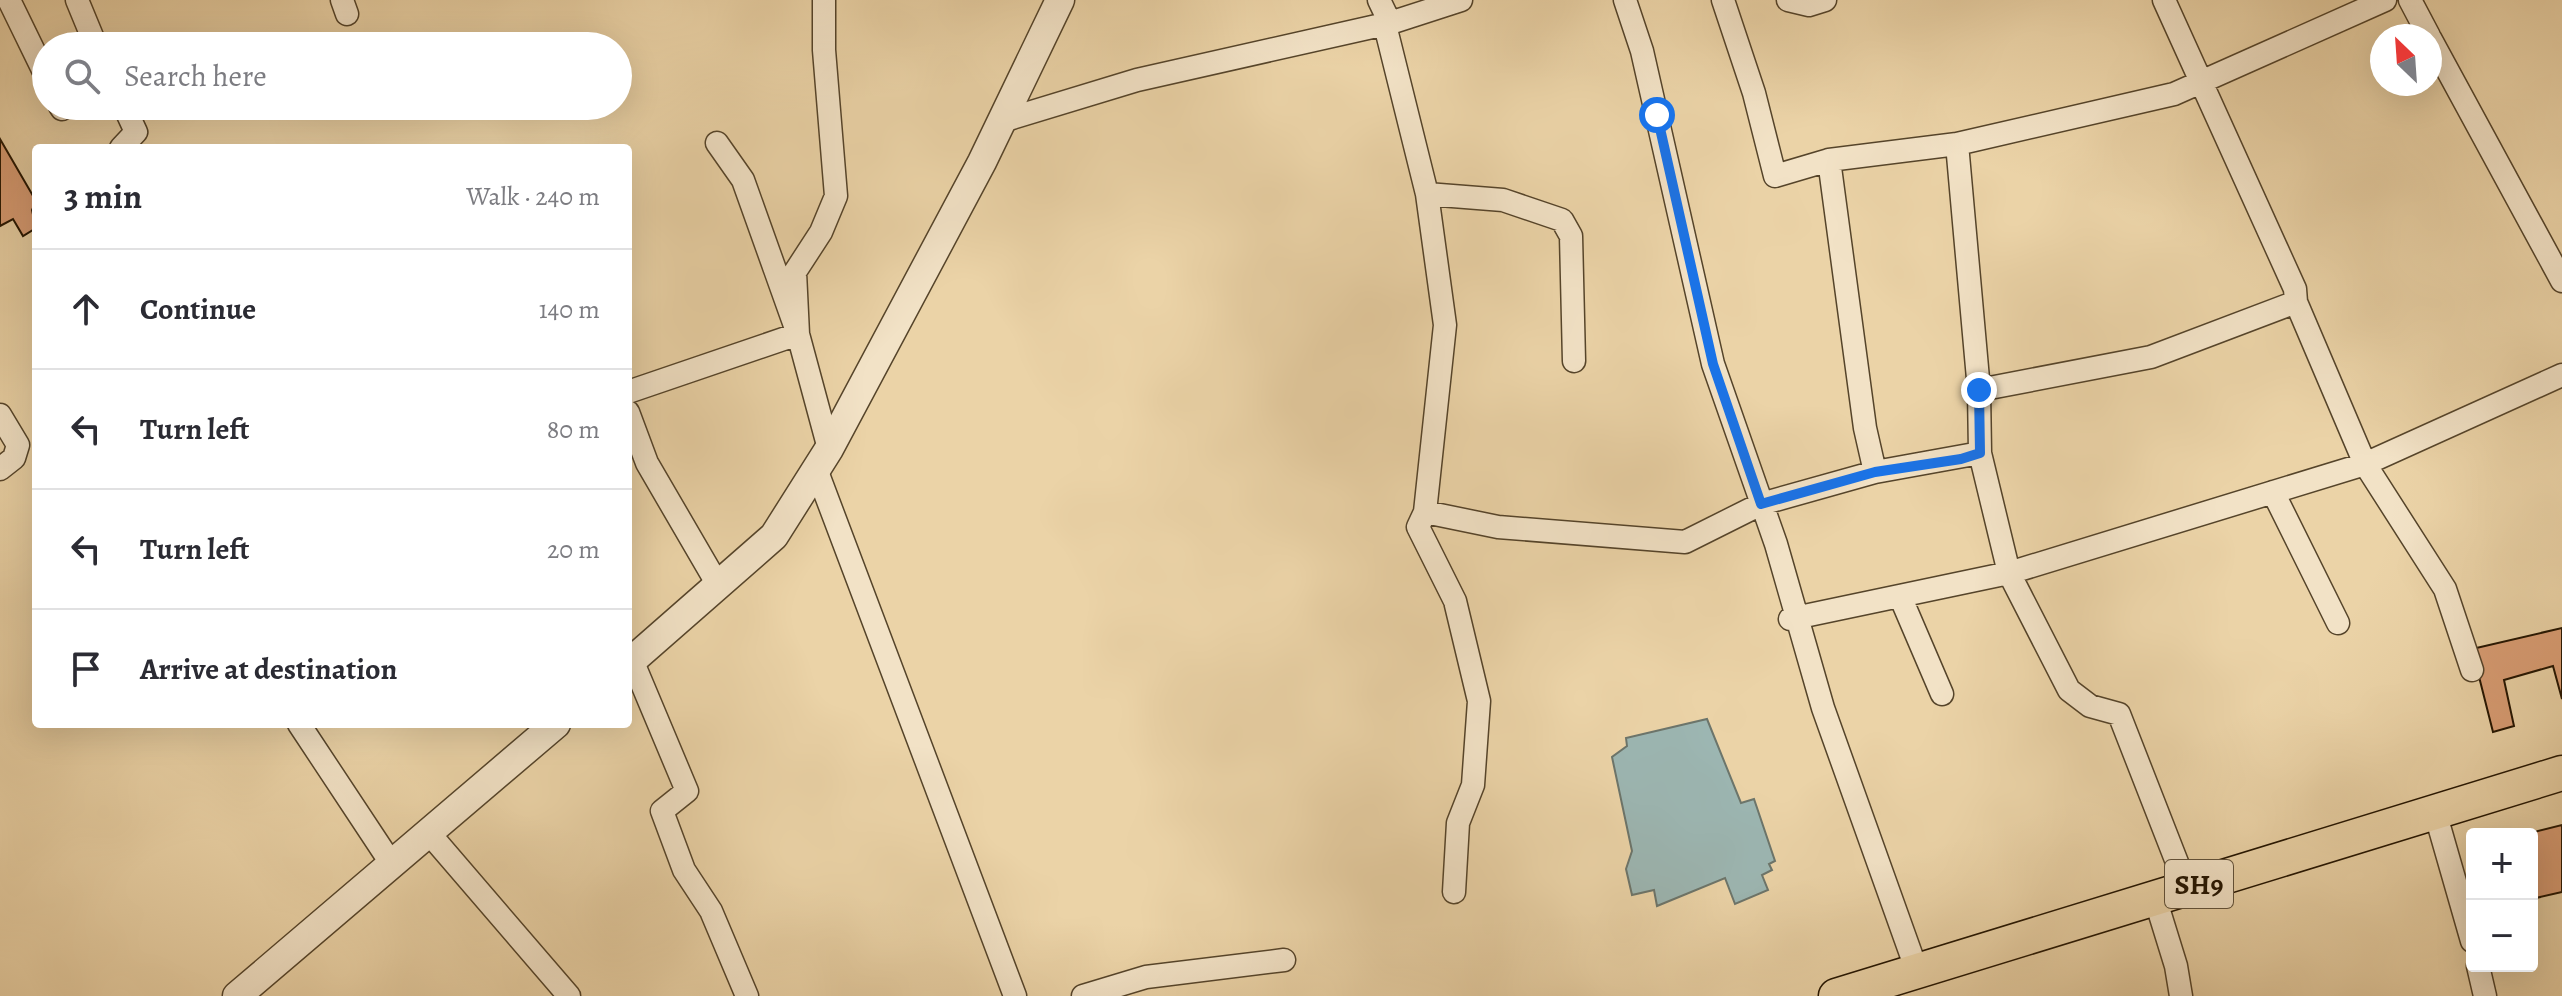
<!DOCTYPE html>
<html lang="en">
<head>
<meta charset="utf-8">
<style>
	body { margin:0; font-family:Alegreya,serif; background:#f2f2f3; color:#2b2b33 }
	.controls { position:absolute; right:24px; bottom:24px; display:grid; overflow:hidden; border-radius:8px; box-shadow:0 8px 32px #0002 }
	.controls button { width:72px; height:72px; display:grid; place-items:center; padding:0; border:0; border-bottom:2px solid #e1e1e2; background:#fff; color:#2b2b33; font:40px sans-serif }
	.compass { position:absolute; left:2370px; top:24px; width:72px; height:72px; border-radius:50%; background:#fff; box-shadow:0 8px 32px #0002; rotate:335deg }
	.stop { position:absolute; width:24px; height:24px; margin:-18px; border:6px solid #1a73e8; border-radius:50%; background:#fff }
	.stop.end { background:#1a73e8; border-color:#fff; box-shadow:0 2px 8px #0008 }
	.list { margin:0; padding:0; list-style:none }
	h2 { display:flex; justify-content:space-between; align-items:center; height:104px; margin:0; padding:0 32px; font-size:34px }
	h2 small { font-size:26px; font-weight:400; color:#7c7c81 }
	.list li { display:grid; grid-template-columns:52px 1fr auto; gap:24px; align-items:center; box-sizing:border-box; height:120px; padding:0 32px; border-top:2px solid #e1e1e2 }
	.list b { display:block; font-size:30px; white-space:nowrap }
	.list em { font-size:26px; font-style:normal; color:#7c7c81 }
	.icon { flex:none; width:44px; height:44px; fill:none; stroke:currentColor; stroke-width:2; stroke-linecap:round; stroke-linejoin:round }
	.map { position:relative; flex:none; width:2562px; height:996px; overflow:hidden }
	.search { position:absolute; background:#fff; box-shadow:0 8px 32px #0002; left:32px; top:32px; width:600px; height:88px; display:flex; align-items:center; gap:20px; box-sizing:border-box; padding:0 28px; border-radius:44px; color:#7c7c81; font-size:30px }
	.panel { position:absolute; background:#fff; box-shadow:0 8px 32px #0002; left:32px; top:144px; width:600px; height:584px; border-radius:8px }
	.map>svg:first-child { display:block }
	.water { fill:#9cb6b2; stroke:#6c756b; stroke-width:2 }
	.building { fill:#da9e75; stroke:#231400; stroke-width:2 }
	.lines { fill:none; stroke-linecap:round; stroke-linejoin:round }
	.minor-casing { stroke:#55442a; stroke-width:25 }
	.tertiary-casing { stroke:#55442a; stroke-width:31 }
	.primary-casing { stroke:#231400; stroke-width:37 }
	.minor { stroke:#f2e2c6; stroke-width:22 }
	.tertiary { stroke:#f2e2c6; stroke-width:28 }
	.primary { stroke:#ebd3a7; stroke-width:34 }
	.route { stroke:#1a73e8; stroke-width:10 }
	.labels { text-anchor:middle; stroke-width:6; stroke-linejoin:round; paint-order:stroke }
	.shield { fill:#f2e2c6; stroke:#61523b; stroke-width:2 }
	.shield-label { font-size:28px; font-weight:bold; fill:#231400 }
</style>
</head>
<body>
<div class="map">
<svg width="2562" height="996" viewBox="0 0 2562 996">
	<rect width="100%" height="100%" fill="#ebd3a7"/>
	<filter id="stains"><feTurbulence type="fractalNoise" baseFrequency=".0025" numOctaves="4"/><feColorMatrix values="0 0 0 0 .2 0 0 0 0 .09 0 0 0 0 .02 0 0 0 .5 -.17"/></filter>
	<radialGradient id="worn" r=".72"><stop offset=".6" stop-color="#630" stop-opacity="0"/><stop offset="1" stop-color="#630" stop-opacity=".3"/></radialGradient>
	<!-- water -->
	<path class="water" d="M1707,719l34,84 13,-4 21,62 -6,3 3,6 -10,5 6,15 -33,14 -10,-26 -68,28 -3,-16 -22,5 -6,-26 6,-18 -20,-94 15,-11 -1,-8z"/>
	<!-- building -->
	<path class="building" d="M0,139l36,62 -4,9 4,18 -13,8 -10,-17 -13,7z
		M2562,628v71l-9,-33 -49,14 10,46 -21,6 -21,-83z
		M2562,825v67l-26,6 -4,-16v-48h-6z"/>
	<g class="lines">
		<!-- minor casing -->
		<g class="minor-casing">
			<path id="minor" d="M9,0l37,76
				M77,0l19,46
				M342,0l5,14
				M824,0v50l12,146 -15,36 -26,40 3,62 31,115
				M1379,0l11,23 71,-23
				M1625,0l17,51 71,313 63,180 47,164 94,263
				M1723,0l31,93 21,83 54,-16 128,-16 217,-50 211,-94
				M1788,0l21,5 16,-5
				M2164,0l131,289 1,13 69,162 80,125 27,81
				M2410,0l19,36
				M1385,25l42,169 18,131 -20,187 -7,15 37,74 24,100 -6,84 -15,38 -4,69
				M2430,38l132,243
				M60,106l2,3
				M1002,121l135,-41 253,-57
				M1957,144l22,246 1,63 29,120 60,117 21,16 29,8 68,174
				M121,148l15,-16 -12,-26
				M1829,160l36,268 10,44
				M1427,194l76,6 59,20 9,16 3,125
				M1979,390l172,-33 145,-55
				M628,392l170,-58 -55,-154 -26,-37
				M628,412l19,51 71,122
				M0,415l18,30 -4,13 -14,11
				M816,469l199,527
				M2273,492l65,131
				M1425,512l73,15 187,15 76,-38 114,-32 105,-19
				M1900,596l42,98
				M1790,619l219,-46 356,-109 197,-89
				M632,660l55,131 -25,20 22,59 27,41 36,85
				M299,724l92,139
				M2435,812l37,129
				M428,832l141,164
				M2155,898l21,68 5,30
				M2478,966l7,30
				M1083,996l63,-19 138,-17"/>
		</g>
		<!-- tertiary casing -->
		<g class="tertiary-casing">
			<path id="tertiary" d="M628,664l146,-128 55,-87 153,-287 78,-162
				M237,996l319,-272"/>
		</g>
		<!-- primary casing -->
		<g class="primary-casing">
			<path id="primary" d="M1836,996l726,-223"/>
		</g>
		<!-- minor -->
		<use href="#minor" class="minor"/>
		<!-- tertiary -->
		<use href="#tertiary" class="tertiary"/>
		<!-- primary -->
		<use href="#primary" class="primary"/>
	</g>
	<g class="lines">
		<!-- route -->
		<path class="route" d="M1657,115l56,249 48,140 114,-32 86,-13 19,-6 -1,-63"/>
	</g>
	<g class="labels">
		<!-- shield labels -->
		<rect class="shield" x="2165" y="860" width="68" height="48" rx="6"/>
		<g class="shield-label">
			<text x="2199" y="894">SH9</text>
		</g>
	</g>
	<rect width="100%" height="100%" filter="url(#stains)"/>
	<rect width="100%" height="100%" fill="url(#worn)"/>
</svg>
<div class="controls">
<button>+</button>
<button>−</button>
</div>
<svg class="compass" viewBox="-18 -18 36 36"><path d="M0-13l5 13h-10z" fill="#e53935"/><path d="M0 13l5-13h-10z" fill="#7c7c81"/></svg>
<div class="stop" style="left:1657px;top:115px"></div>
<div class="stop end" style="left:1979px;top:390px"></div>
<div class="search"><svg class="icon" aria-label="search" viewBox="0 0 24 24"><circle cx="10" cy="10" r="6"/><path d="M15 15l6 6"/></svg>Search here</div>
<section class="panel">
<h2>3 min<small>Walk · 240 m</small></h2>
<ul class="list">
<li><svg class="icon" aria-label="ahead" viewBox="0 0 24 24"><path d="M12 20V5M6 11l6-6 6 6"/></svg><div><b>Continue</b></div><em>140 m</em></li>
<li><svg class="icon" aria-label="left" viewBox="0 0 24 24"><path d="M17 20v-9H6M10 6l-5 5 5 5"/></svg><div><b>Turn left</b></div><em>80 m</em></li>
<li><svg class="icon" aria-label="left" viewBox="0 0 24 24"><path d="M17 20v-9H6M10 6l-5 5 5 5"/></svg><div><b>Turn left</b></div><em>20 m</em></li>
<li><svg class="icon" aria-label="arrive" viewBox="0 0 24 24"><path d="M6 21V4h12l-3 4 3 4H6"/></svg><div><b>Arrive at destination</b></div></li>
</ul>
</section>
</div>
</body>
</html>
